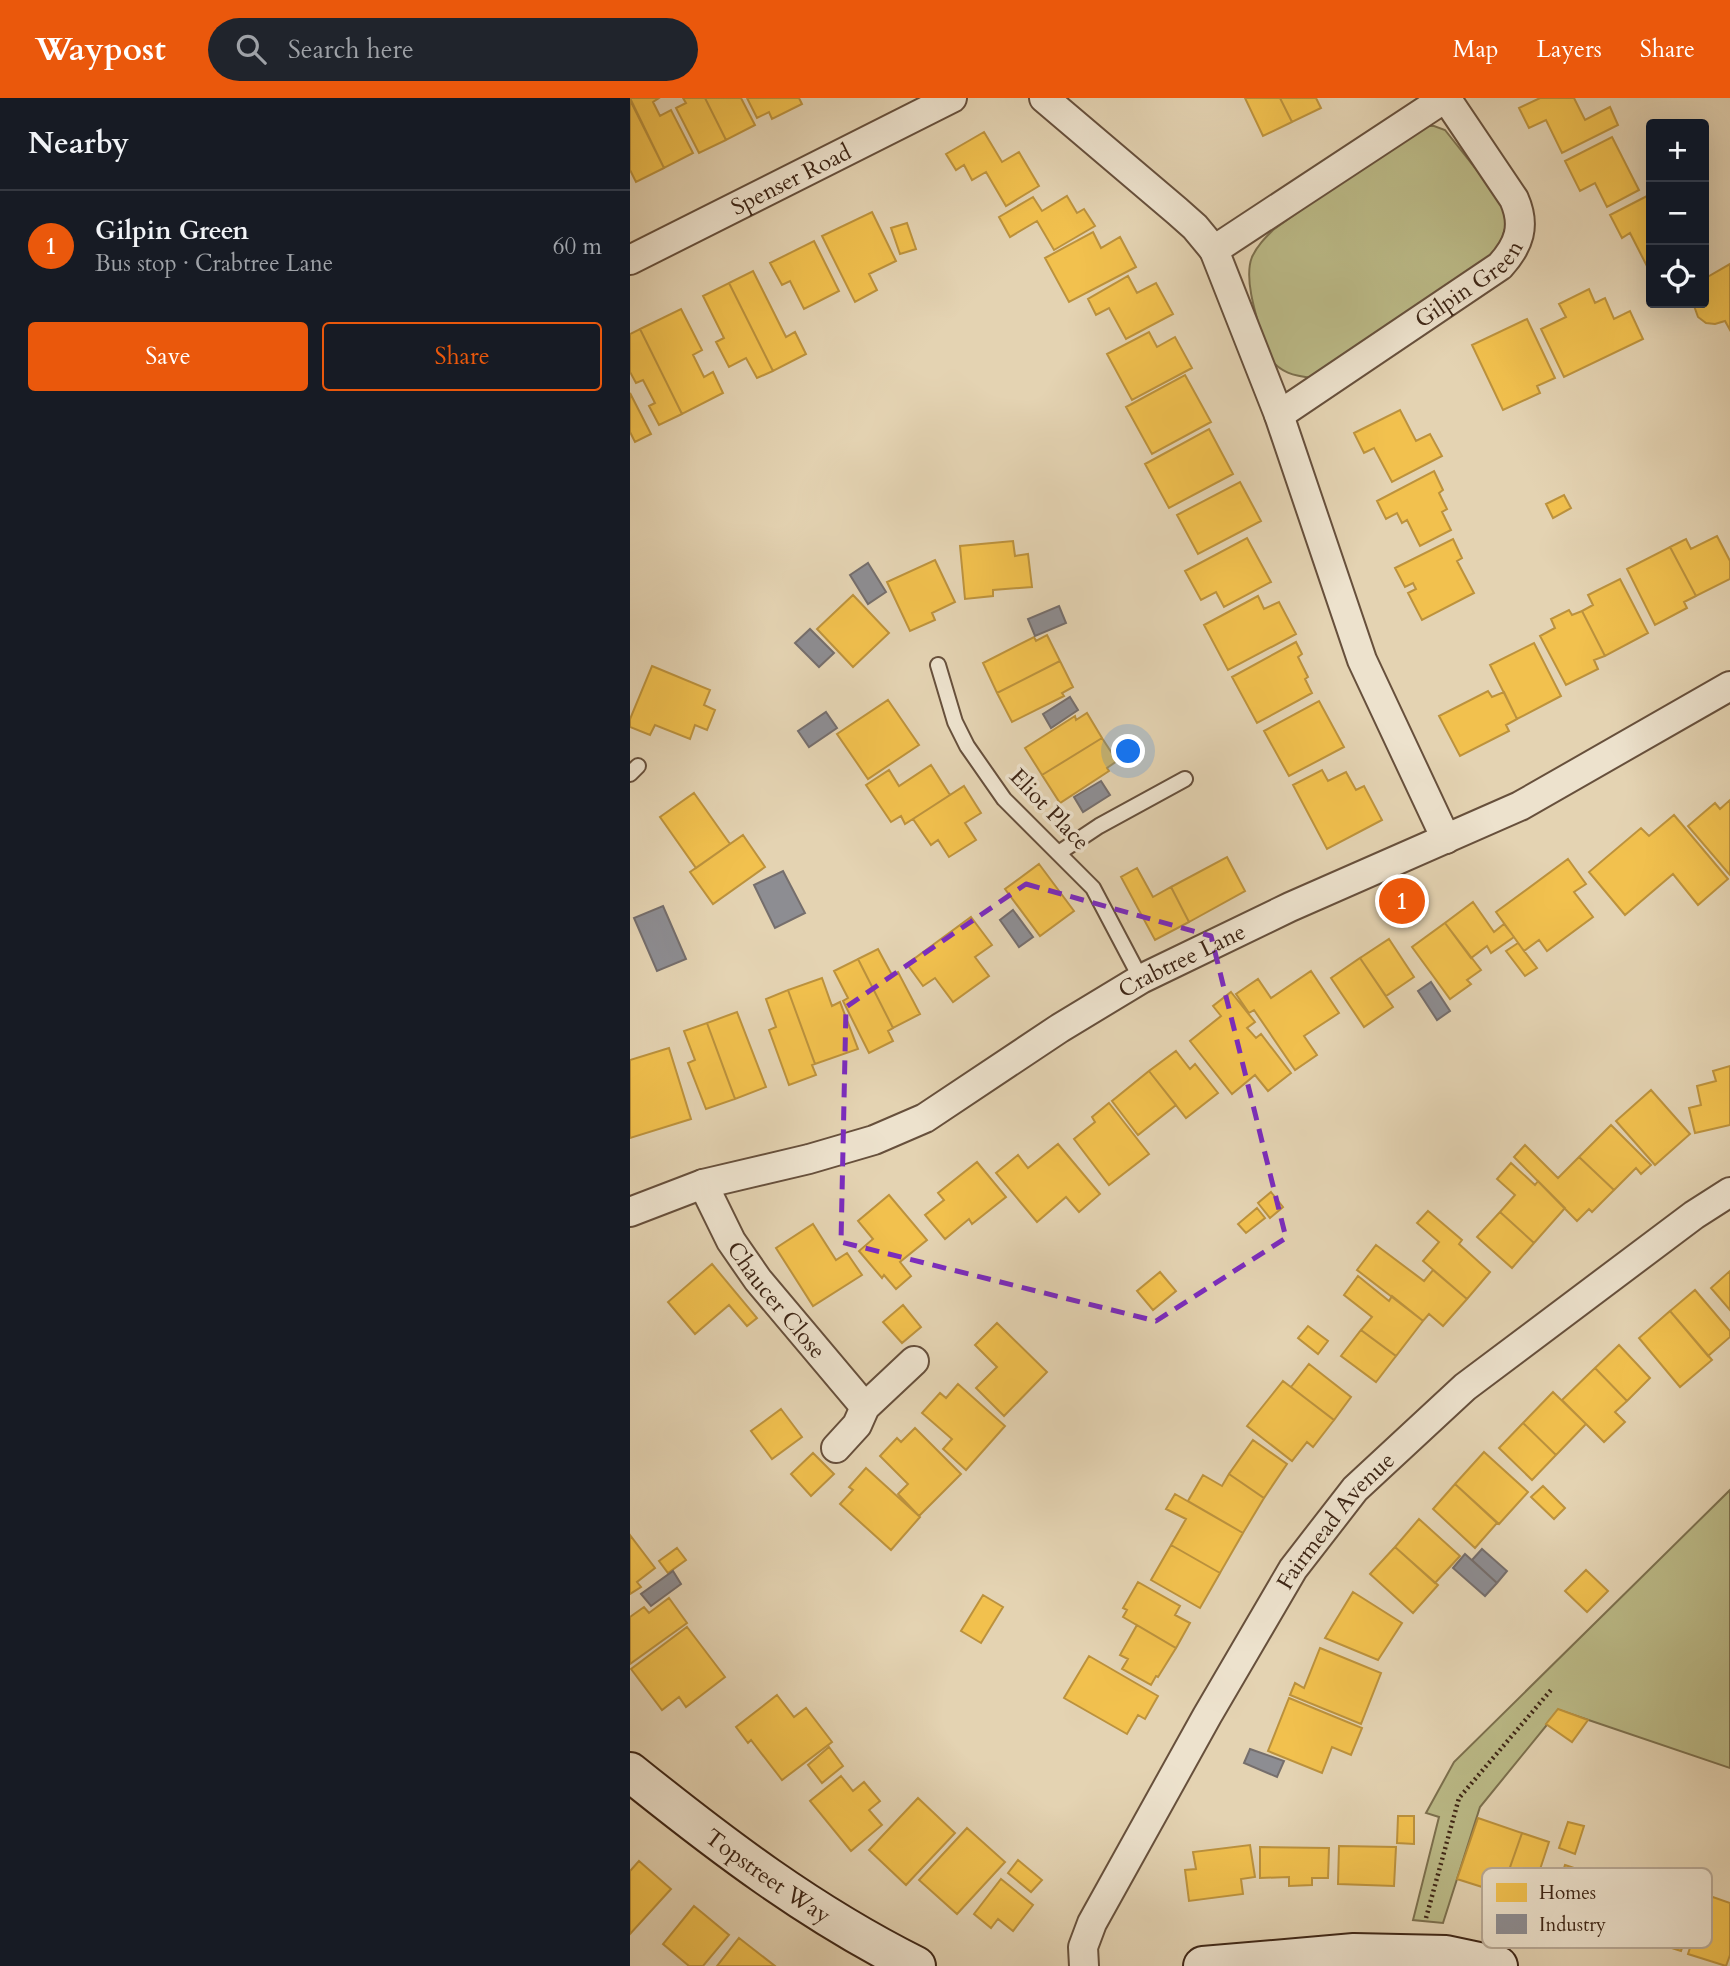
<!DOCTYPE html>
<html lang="en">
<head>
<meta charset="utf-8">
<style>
	body { margin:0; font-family:Cardo,serif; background:#20242c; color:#f1f3f6 }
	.controls { position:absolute; right:21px; top:21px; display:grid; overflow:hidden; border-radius:7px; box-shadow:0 7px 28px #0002 }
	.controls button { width:63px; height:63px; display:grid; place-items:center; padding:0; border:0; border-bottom:2px solid #363941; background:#171b24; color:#f1f3f6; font:35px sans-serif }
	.you { position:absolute; left:499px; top:654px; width:24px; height:24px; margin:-18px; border:5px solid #fff; border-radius:50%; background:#1a73e8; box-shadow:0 0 0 10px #1a73e833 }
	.badge { display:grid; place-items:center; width:46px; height:46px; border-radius:50%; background:#ea580c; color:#fff; font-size:23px; font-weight:700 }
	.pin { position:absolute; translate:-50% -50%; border:4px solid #fff; box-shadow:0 2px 7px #0006 }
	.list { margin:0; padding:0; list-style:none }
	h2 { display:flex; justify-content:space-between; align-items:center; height:91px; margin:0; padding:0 28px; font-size:30px }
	h2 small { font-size:23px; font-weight:400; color:#9ea1a6 }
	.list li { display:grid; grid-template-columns:46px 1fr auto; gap:21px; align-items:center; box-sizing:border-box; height:112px; padding:0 28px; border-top:2px solid #363941 }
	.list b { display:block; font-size:26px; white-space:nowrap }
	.list p { margin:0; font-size:23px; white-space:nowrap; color:#9ea1a6 }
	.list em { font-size:23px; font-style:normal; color:#9ea1a6 }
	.actions { display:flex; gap:14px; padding:21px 28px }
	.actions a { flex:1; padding:16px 0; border:2px solid #ea580c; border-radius:7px; text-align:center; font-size:24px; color:#ea580c }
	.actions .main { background:#ea580c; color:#fff }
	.icon { flex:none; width:38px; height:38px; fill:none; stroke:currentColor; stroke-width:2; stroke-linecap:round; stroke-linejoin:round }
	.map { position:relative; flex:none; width:1100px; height:1868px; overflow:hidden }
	header { display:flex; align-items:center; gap:42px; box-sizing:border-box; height:98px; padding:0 35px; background:#ea580c; color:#fff }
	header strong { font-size:33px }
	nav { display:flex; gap:38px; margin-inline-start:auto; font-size:24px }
	.search { width:490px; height:63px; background:#20242c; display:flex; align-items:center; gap:18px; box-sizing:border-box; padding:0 24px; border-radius:38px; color:#9ea1a6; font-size:26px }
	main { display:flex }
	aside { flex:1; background:#171b24 }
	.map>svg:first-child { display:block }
	.green { fill:#bbba87; stroke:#7c704e; stroke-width:2 }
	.homes { fill:#f2c14e; stroke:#bc923d; stroke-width:2 }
	.industry { fill:#8d8d92; stroke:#756e6c; stroke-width:2 }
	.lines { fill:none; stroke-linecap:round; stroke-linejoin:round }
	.lane-casing { stroke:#67503c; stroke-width:18 }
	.street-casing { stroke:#67503c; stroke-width:32 }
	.secondary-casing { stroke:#3d2515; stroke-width:42 }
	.path { stroke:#3d2515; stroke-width:4.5; stroke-dasharray:2 3.5; stroke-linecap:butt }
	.lane { stroke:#ede2cd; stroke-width:14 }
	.street { stroke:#ede2cd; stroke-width:28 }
	.secondary { stroke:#ede2cd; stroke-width:38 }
	.marked { fill:none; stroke:#7b2cbf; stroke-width:5; stroke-dasharray:14 9; stroke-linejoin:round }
	.labels { text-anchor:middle; stroke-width:7; stroke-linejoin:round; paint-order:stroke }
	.street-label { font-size:23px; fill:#3d2515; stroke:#ede2cd }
	.key { fill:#ede2cd; stroke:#b8a996; stroke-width:2 }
	.key-label { font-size:19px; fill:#3d2515 }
</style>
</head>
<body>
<header>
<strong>Waypost</strong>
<div class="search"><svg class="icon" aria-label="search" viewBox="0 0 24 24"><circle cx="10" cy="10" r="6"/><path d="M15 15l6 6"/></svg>Search here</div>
<nav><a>Map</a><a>Layers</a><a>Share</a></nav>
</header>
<main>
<aside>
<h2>Nearby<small></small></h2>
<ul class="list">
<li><span class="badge">1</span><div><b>Gilpin Green</b><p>Bus stop · Crabtree Lane</p></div><em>60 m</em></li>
</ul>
<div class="actions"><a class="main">Save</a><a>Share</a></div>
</aside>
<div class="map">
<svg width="1100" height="1868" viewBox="0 0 1100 1868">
	<rect width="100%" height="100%" fill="#e4d3b2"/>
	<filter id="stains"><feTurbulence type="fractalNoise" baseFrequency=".00286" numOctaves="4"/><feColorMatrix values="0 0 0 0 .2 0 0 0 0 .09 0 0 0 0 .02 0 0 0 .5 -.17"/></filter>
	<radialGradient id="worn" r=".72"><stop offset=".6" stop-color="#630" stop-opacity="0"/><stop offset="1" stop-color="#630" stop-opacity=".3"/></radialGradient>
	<!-- green -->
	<path class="green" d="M789,28h15l11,4c11,14 23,29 34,43 24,30 39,45 14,81l-180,124c-19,-2 -33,-5 -45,-22 -7,-27 -26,-74 -16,-99 5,-11 13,-19 21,-27z
		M1100,1392v278l-171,-58 -79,97 -37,116 -30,-3 26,-103 -13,-4 28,-51z"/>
	<!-- homes -->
	<path class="homes" d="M0,0h29l-6,4 7,14 11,-6 22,43 -29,15z
		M53,0h22l21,42 -27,13 -23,-45 10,-5z
		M75,0h36l14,27 -29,15z
		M117,0h52l3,6 -30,15 -3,-7 -12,6z
		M615,0h35l12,24 -29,14z
		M650,0h36l5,10 -29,14z
		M910,0h34l11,22 25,-13 8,18 -56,28 -16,-33 -17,8 -10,-20z
		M0,2l34,68 -28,14 -6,-12z
		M354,34l18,30 17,-10 20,34 -33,20 -20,-34 -14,8 -8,-15 -8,5 -10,-16z
		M982,39l27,53 -32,17 -12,-24 -15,8 -15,-30z
		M1021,96v80l-21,-41 -8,5 -12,-23z
		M437,98l10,17 7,-4 11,17 -41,24 -17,-29 -27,16 -11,-20 34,-20 9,14z
		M242,114l24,49 -27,13 8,16 -22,12 -33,-66z
		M277,125l9,26 -16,5 -9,-26z
		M463,134l8,16 19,-11 16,30 -67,35 -24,-44z
		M184,143l25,50 -35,18 -14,-28 -8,4 -12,-22z
		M1100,166v66l-5,-9 -10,3 -9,-1 -8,-6 -5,-14h11v-24z
		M123,173l33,66 9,-5 11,22 -33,17 -44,-88z
		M498,178l9,17 19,-10 17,31 -47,25 -17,-31 -13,7 -8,-16z
		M99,185l44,88 -16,7 -11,-20 -17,9 -13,-25 8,-4 -21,-42z
		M959,191l6,14 10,-5 9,21 16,-8 13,28 -79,38 -23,-48 25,-12 -7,-13z
		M51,211l21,41 -9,5 11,22 9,-5 10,21 -41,21 -42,-85z
		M897,221l28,59 -18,8 3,7 -37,17 -31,-65z
		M10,231l42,85 -23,11 -10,-19 6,-3 -12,-23 -7,3 -6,-11v-38z
		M519,234l8,15 18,-10 17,31 -60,32 -25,-46z
		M555,277l26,47 -59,32 -26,-47z
		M0,295l21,41 -16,8 -5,-10z
		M770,312l16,31 14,-7 12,22 -50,26 -18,-34 -10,5 -10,-20z
		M579,331l24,45 -64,34 -24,-44z
		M804,373l9,19 -4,3 8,16 -5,3 9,18 -31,16 -13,-26 -5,3 -5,-10 -11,6 -9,-18z
		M610,384l21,39 -63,33 -21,-39z
		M934,397l7,13 -18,10 -7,-14z
		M1087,438l13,25v18l-34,17 -26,-49 16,-8 5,10z
		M617,440l24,44 -47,25 -8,-15 -15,8 -16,-29z
		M823,441l9,19 -5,3 17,32 -52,27 -14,-27 8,-4 -3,-6 -8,4 -10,-19z
		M383,443l2,15 13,-2 4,33 -39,3v6l-28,3 -5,-53z
		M1040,449l26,49 -12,6 3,6 -32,17 -28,-56z
		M305,462l20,42 -23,11 3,7 -25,11 -23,-49z
		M990,481l28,54 -43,23 -23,-45 11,-6 -5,-10z
		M223,497l36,38 -36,34 -36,-38z
		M628,498l6,13 15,-7 17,32 -68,36 -24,-45z
		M939,512l3,5 10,-4 23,45 -11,4 4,9 -32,16 -26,-49 15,-8 -4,-9z
		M417,537l13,26 -63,32 -14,-30 51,-26 2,4z
		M666,544l6,12 -4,3 10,20 -3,2 7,14 -55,30 -25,-46z
		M904,545l27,53 -44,23 -27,-54z
		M430,563l13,26 -11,6 2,3 -52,26 -15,-29z
		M22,568l58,24 -6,15 11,5 -8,20 -12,-5 -5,14 -35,-14 -5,10 -20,-8v-8z
		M858,593l4,6 12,-5 13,27 -11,6 3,6 -49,25 -21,-40z
		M258,602l31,45 -51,34 -31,-45z
		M689,603l25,46 -55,29 -25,-45z
		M457,615l15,25 -60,37 -17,-27 50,-32 1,4z
		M472,640l15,23 -10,7 2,3 -49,32 -18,-28z
		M301,667l19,30 -45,29 -4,-8 -10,6 -25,-37 23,-15 10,16z
		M692,672l6,11 18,-9 10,18 8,-4 18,34 -55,29 -34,-64z
		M334,688l17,27 -16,10 11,17 -27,17 -11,-17 -7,5 -18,-26z
		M64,695l36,51 -34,24 -36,-51z
		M1100,702v75l-42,-49 27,-23 5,6z
		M1044,717l54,64 -30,26 -25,-31 -48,41 -36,-43 52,-44 8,8z
		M113,737l22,32 -52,37 -23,-32z
		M597,759l18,34 -56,31 -18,-35z
		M938,761l18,25 -12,8 19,25 -46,34 -8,-11 -15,11 -28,-39z
		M409,766l35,47 -34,25 -35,-47z
		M507,770l16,29 18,-10 18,35 -34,18 -34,-63z
		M843,804l21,30 10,-8 10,13 -23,16 -4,-7 -16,12 -26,-35z
		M341,819l21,28 -17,12 14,19 -36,26 -18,-24 -12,8 -16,-22z
		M815,825l36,47 -14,10 4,4 -21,15 -38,-52z
		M759,841l25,38 -28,19 -26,-38z
		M888,845l19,25 -12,8 -19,-25z
		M248,851l14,26 6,-3 22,42 -27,14 -35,-69z
		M730,860l33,49 -29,20 -33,-49z
		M228,861l35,69 -5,3 5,10 -24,12 -26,-52 5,-3 -14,-27z
		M681,873l28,42 -35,23 13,19 -22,15 -41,-60 -5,3 -13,-19 22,-15 13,19z
		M192,880l10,28 8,-4 18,47 -43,15 -27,-74z
		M158,892l27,74 -3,1 4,10 -27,10 -20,-55 7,-3 -10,-28z
		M601,894l24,30 -8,6 9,10 5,-4 30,39 -23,18 -13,-16 -23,19 -42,-53 31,-25 -8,-10z
		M107,914l29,75 -31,12 -28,-76z
		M77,925l28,76 -29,10 -18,-46 7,-3 -11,-29z
		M39,950l22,71 -61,19v-78z
		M546,953l14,18 5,-5 23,29 -32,25 -37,-47z
		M1100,968v59l-35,8 -6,-25 12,-3 -4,-19 19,-5 -3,-10z
		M519,973l27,34 -38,30 -26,-34z
		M1021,992l39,44 -35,31 -39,-44z
		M479,1005l40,51 -40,31 -35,-46 21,-17 -3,-5z
		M981,1027l40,40 -10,9 -5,-6 -22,22 -35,-33z
		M428,1046l42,50 -21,18 -13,-15 -29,25 -41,-49 22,-18 10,13z
		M895,1047l33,33 21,-21 35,33 -22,22 -3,-3 -12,12 -63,-64z
		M347,1064l29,35 -34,27 -3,-5 -24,20 -20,-24 19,-15 -6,-7z
		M881,1065l24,22 3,-4 27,27 -31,35 -34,-31 15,-17 -18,-16z
		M641,1094l12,15 -13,11 -12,-15z
		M259,1097l38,45 -27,22 11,14 -15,13 -12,-14 -2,3 -23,-27 14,-12 -15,-18z
		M627,1110l8,10 -19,15 -8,-9z
		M798,1113l34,29 -3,4 31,28 -23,27 -44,-38 16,-19 -22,-19z
		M870,1114l34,31 -22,25 -35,-31z
		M183,1126l23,36 11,-7 15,22 -49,31 -37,-58z
		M746,1147l48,36 9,-11 34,29 -24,27 -14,-12 -6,7 -66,-51z
		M82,1166l45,54 -10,8 -18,-21 -34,29 -27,-32z
		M1100,1173v39l-19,-22z
		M530,1174l16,19 -23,19 -16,-19z
		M728,1178l31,25 3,-5 31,25 -27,35 -35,-26 11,-13 -28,-22z
		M1065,1192l35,41v6l-22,19 -38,-45z
		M273,1207l18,22 -19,16 -19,-21z
		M1040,1213l42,49 -32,27 -41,-49z
		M367,1225l50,49 -43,44 -28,-28 21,-21 -22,-22z
		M678,1228l20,15 -10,13 -20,-16z
		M731,1232l35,26 -20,26 -35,-26z
		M989,1247l31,33 -23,23 -32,-33z
		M679,1266l42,33 -17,23 -43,-33z
		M965,1270l32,33 -12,11 10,10 -21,20 -42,-42z
		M653,1283l51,39 -21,27 -6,-5 -15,19 -45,-35z
		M328,1286l47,42 -39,44 -23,-21 9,-10 -30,-26 18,-20 6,5z
		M923,1294l33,32 -30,31 -33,-32z
		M151,1311l21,28 -30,22 -21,-28z
		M893,1325l33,32 -24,25 -33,-32z
		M285,1330l46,46 -42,42 -21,-22 10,-10 -28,-28 17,-18 4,4z
		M623,1342l34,24 -23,34 -35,-24z
		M854,1354l44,40 -29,32 -44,-40z
		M183,1355l21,21 -23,22 -20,-22z
		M236,1370l54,49 -29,33 -51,-46 13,-14 -4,-3z
		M599,1376l35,24 -21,35 -55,-32 15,-26 19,11z
		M825,1386l42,39 -22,25 -42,-39z
		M913,1388l22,22 -11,11 -23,-22z
		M545,1396l68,39 -23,40 -49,-28 15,-26 -20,-10z
		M789,1421l41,37 -25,27 -40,-36z
		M0,1437l25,33 -18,14 4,5 -11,7z
		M541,1447l49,28 -20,35 -49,-28z
		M765,1449l43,38 -25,28 -43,-39z
		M47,1450l9,12 -18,13 -9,-12z
		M956,1472l22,21 -21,21 -22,-21z
		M508,1484l42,24 -5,9 15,8 -14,25 -53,-31 4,-7 -4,-2z
		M723,1494l49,31 -24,37 -53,-22z
		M353,1497l20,12 -22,36 -20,-12z
		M39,1500l18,25 -57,41v-47l14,-10 5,6z
		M507,1527l39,23 -18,29 -2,-1 -5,9 -29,-16 6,-10 -8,-4z
		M57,1529l38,50 -39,30 -7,-10 -17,13 -31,-41z
		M690,1550l61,25 -20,51 -71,-29 5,-12 9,5z
		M459,1558l69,40 -13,23 -7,-4 -11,19 -63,-36z
		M147,1597l17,22 12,-9 26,34 -50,38 -31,-40 -3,3 -12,-16z
		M659,1600l73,30 -11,27 -19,-8 -10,26 -54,-22z
		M928,1611l30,11 -16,22 -26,-18z
		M199,1649l14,19 -21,17 -14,-18z
		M211,1678l12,15 11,-9 16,19 -11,9 13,15 -31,26 -41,-50z
		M288,1700l37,35 -49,52 -37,-35z
		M768,1718h16v28l-17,-1z
		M848,1720l44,15 -21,60 -44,-14z
		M938,1724l16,4 -9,28 -16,-6z
		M337,1730l38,34 -48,52 -38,-34z
		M892,1735l27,9 -20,61 -28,-10z
		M620,1747l5,32 -14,2 2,15 -54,7 -4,-31 11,-1 -3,-17z
		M709,1748l57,1 -2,39 -56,-2z
		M630,1749l69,1 -1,30h-16v7l-23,1v-9l-29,1z
		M388,1762l24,20 -11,12 -23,-19z
		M9,1763l32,28 -41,45v-63z
		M935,1767l30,10 -14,42 -30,-10z
		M1017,1779l53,17 -19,57 -53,-17z
		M371,1781l32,26 -20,26 -15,-12 -7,9 -17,-14z
		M1077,1797l23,8v52l-4,11 -38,-12z
		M64,1808l35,29 -26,31h-14l-26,-22z
		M109,1840l36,28h-58z"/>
	<!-- industry -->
	<path class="industry" d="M238,465l18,29 -18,12 -18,-29z
		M429,508l7,17 -31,13 -7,-17z
		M180,531l24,24 -15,14 -24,-24z
		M440,599l8,13 -27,18 -8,-14z
		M196,614l11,16 -28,19 -11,-16z
		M471,683l9,14 -27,17 -9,-15z
		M153,773l22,42 -30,15 -21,-43z
		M33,808l23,53 -29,12 -23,-53z
		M383,812l20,27 -14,10 -19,-27z
		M801,884l19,29 -13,9 -19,-29z
		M852,1451l25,22 -10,12 -25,-23z
		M835,1456l32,29 -12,13 -32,-28z
		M43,1473l8,13 -30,22 -10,-12z
		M620,1651l34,12 -7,16 -33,-14z"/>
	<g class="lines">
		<!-- lane casing -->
		<g class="lane-casing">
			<path id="lane" d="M308,567l17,57 12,24 37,53 89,89 48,91
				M0,676l8,-8
				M430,754l39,-26 86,-47"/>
		</g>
		<!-- street casing -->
		<g class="street-casing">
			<g id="street">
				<path d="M414,0l133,113 18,16 19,23"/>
				<path d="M815,0l-231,152 65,165 83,245 84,179"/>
				<path id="s1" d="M0,162l322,-162"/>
				<path id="s2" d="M649,317l221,-149c19,-21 26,-40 14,-67l-68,-101"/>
				<path id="s3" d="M73,1086l28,57 27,39 107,127"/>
				<path id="s4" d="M0,1114l73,-28 106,-25 65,-19 51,-22 135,-90 81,-49 149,-72 230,-101 210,-120"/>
				<path d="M206,1350l21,-23 8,-18 49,-46"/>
				<path id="s5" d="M454,1868l-1,-19 9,-24 115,-207 86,-147 62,-80 110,-102 229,-172 36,-23"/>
			</g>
		</g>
		<!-- secondary casing -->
		<g class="secondary-casing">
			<g id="secondary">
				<path id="s6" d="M0,1674c92,74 180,141 286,194"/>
				<path d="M573,1868l151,-13 92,2 52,11"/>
			</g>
		</g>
		<!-- path -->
		<path class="path" d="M796,1820l33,-120 92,-108"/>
		<!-- lane -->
		<use href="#lane" class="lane"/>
		<!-- street -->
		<use href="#street" class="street"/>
		<!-- secondary -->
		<use href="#secondary" class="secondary"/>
	</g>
	<!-- marked area -->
	<path class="marked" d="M396,786l185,52 75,302 -130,83 -315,-79 5,-235z"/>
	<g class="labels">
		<!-- street labels -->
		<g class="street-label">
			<text dy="8" stroke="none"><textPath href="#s1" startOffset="180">Spenser Road</textPath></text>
			<text dy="8" stroke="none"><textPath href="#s2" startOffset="231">Gilpin Green</textPath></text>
			<text transform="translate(420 711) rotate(46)" y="8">Eliot Place</text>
			<text dy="8" stroke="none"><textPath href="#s4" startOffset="612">Crabtree Lane</textPath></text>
			<text dy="8" stroke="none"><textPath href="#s3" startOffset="138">Chaucer Close</textPath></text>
			<text dy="8" stroke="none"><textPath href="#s5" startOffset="516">Fairmead Avenue</textPath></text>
			<text dy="8" stroke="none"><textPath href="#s6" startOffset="173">Topstreet Way</textPath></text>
		</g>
	</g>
	<!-- legend -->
	<rect x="852" y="1770" width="230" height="80" rx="10" class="key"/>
	<rect x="866" y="1785" width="31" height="19" fill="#f2c14e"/>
	<rect x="866" y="1816" width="31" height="20" fill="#8d8d92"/>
	<g class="key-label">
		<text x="909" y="1801">Homes</text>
		<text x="909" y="1833">Industry</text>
	</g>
	<rect width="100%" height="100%" filter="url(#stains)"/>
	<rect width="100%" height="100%" fill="url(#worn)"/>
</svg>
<div class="controls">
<button>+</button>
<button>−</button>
<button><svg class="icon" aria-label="locate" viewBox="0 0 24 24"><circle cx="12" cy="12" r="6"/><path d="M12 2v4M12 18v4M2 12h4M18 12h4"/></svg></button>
</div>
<div class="you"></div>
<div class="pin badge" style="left:772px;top:803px">1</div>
</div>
</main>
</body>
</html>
